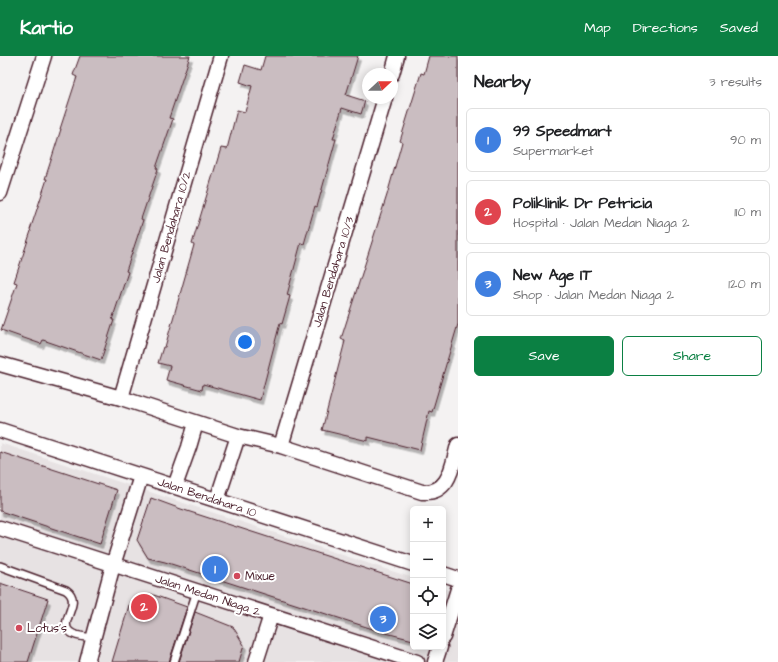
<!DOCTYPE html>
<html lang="en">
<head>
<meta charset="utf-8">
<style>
	body { margin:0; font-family:"Architects Daughter",sans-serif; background:#f2f2f2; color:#202124 }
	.controls { position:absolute; right:12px; bottom:12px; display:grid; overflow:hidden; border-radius:6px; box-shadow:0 2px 10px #0003 }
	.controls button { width:36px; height:36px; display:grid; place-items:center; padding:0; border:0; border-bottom:1px solid #e0e0e0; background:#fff; color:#202124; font:20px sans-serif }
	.compass { position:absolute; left:362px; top:12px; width:36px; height:36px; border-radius:50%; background:#fff; box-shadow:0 2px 10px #0003; rotate:68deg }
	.you { position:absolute; left:245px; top:286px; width:14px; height:14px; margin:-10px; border:3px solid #fff; border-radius:50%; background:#1a73e8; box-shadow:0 0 0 6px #1a73e833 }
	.badge { display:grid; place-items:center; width:26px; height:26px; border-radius:50%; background:#0b8043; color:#fff; font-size:13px; font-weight:700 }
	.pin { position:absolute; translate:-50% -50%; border:2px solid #fff; box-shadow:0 1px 4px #0006 }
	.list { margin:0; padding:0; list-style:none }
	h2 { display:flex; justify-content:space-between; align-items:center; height:52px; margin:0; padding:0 16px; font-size:17px }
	h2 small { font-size:13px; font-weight:400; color:#757577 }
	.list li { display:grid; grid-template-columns:26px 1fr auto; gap:12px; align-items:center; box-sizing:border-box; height:64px; margin:0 8px 8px; padding:0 8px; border:1px solid #e0e0e0; border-radius:6px }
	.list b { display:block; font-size:15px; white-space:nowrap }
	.list p { margin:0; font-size:13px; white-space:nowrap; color:#757577 }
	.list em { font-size:13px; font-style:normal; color:#757577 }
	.actions { display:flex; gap:8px; padding:12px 16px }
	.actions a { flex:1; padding:9px 0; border:1px solid #0b8043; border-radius:6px; text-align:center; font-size:14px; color:#0b8043 }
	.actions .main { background:#0b8043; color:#fff }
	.icon { flex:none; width:22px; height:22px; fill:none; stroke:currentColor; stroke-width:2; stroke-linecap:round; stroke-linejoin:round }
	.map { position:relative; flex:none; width:458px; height:606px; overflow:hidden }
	header { display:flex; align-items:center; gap:24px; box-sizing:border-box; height:56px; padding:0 20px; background:#0b8043; color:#fff }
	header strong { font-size:19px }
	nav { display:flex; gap:22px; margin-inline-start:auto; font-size:14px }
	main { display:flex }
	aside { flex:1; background:#fff }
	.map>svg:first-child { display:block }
	.built { fill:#e7e2e3 }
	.building { fill:#cabdc1; stroke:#4a1f2b; filter:url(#shadow) }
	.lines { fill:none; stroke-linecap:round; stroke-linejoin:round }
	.lane-casing { stroke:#4a1f2b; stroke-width:10 }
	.street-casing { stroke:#4a1f2b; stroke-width:17 }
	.lane { stroke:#fff; stroke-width:7 }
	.street { stroke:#fff; stroke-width:14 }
	.poi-dot { fill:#d1495b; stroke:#fff; stroke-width:1.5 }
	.labels { text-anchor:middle; stroke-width:4; stroke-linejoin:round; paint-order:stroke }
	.street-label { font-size:12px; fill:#4a1f2b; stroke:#fff }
	.poi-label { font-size:12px; fill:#4a1f2b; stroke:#fff; text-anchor:start }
</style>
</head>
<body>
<header>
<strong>Kartio</strong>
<nav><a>Map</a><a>Directions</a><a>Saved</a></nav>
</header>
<main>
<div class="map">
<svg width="458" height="606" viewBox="0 0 458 606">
	<defs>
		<filter id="shadow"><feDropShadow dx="2.5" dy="4.5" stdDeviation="0" flood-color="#0004"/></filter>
	</defs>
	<rect width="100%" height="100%" fill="#f4f2f2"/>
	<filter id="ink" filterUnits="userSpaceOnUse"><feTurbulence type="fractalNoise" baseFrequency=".025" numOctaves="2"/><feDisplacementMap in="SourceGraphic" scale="8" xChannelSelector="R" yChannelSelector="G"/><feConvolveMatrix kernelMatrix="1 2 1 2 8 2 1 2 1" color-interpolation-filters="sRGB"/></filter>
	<g filter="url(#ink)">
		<!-- built -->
		<path class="built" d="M0,387l413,135v69h30v-59l15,5v69h-458z"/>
		<!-- building -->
		<path class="building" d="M80,0h110l-21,62 4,1 -17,49 2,1 -17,50 2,1 -17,51 2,1 -16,48h2l-13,40 -58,-20 -2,4 -40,-14 16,-47 -3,-1 17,-51 -1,-1 17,-51h-2l16,-50h-1l17,-52 -4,-2z
			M265,0h93l-12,39 19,6 -4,13 -19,-6 -9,31h3l-19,68 -2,-1 -11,38 -3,-1 -14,52 3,1 -8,28 -2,-1 -20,77 -57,-16 -1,6 -36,-10 4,-14 -12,-3 5,-16h2l29,-102 -2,-1 29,-96 6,1 10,-39 8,2 7,-26 -12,-4 5,-17 16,5z
			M429,0h29v268l-26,88 -3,-1 -9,39 -52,-13v4l-46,-11 23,-89 -4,-2 46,-144 15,-53 -2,-1 21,-68 3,1z
			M0,396l117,38 -17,54 -100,-33z
			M151,442l30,11 232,75v56l-31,-8 -217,-70 -17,-4 -11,-18z
			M0,527l48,16 -20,63h-28z
			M151,538l36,13 -18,55h-57l18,-60z
			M195,556l38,15 11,18 -5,17h-60z"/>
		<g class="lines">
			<!-- lane casing -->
			<g class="lane-casing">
				<path id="lane" d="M0,510l66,24c18,12 -9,32 4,42 6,5 17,5 24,6
					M174,606l23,-71"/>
			</g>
			<!-- street casing -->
			<g class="street-casing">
				<path id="street" d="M392,18l5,-18
					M0,137l44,-137
					M0,308l121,34 117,38 43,10 141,46c28,2 30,-26 36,-47
					M121,342l100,-342
					M0,374l413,134
					M281,390l104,-348
					M175,430l14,-39 7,-24
					M217,444l21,-64
					M0,472l417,134
					M443,518l15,5
					M443,581l15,-48
					M87,606l26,-97 28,-89
					M256,606l15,-47
					M435,606l5,-15"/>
			</g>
			<!-- lane -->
			<use href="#lane" class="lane"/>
			<!-- street -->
			<use href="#street" class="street"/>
		</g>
	</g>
	<!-- markers -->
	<g class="poi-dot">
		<circle cx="237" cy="520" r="4"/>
		<circle cx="19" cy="572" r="4"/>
	</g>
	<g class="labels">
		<!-- street labels -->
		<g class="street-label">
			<text transform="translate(171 171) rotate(-74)" y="4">Jalan Bendahara 10/2</text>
			<text transform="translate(333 216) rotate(-73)" y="4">Jalan Bendahara 10/3</text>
			<text transform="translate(207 441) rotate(18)" y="4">Jalan Bendahara 10</text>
			<text transform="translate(208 539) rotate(18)" y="4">Jalan Medan Niaga 2</text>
		</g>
		<!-- poi labels -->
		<g class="poi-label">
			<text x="245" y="524">Mixue</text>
			<text x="27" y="576">Lotus's</text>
		</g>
	</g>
</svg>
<div class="controls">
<button>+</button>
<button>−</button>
<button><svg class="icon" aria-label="locate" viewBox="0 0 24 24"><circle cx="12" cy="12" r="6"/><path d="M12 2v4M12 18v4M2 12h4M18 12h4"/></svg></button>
<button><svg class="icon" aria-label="layers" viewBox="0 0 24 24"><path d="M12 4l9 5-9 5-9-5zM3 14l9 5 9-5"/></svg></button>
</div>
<svg class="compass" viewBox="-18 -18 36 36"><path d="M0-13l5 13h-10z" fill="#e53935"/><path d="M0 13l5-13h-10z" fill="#757577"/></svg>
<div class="you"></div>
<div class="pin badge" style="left:215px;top:513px;background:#3f7fe0">1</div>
<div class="pin badge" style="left:144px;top:551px;background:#e0444e">2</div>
<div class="pin badge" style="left:383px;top:563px;background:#3f7fe0">3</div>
</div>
<aside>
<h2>Nearby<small>3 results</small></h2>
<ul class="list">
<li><span class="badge" style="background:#3f7fe0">1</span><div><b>99 Speedmart</b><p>Supermarket</p></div><em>90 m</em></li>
<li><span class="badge" style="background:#e0444e">2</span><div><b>Poliklinik Dr Petricia</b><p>Hospital · Jalan Medan Niaga 2</p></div><em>110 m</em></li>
<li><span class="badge" style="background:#3f7fe0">3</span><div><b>New Age IT</b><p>Shop · Jalan Medan Niaga 2</p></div><em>120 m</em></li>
</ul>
<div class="actions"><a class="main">Save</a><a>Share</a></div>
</aside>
</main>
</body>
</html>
